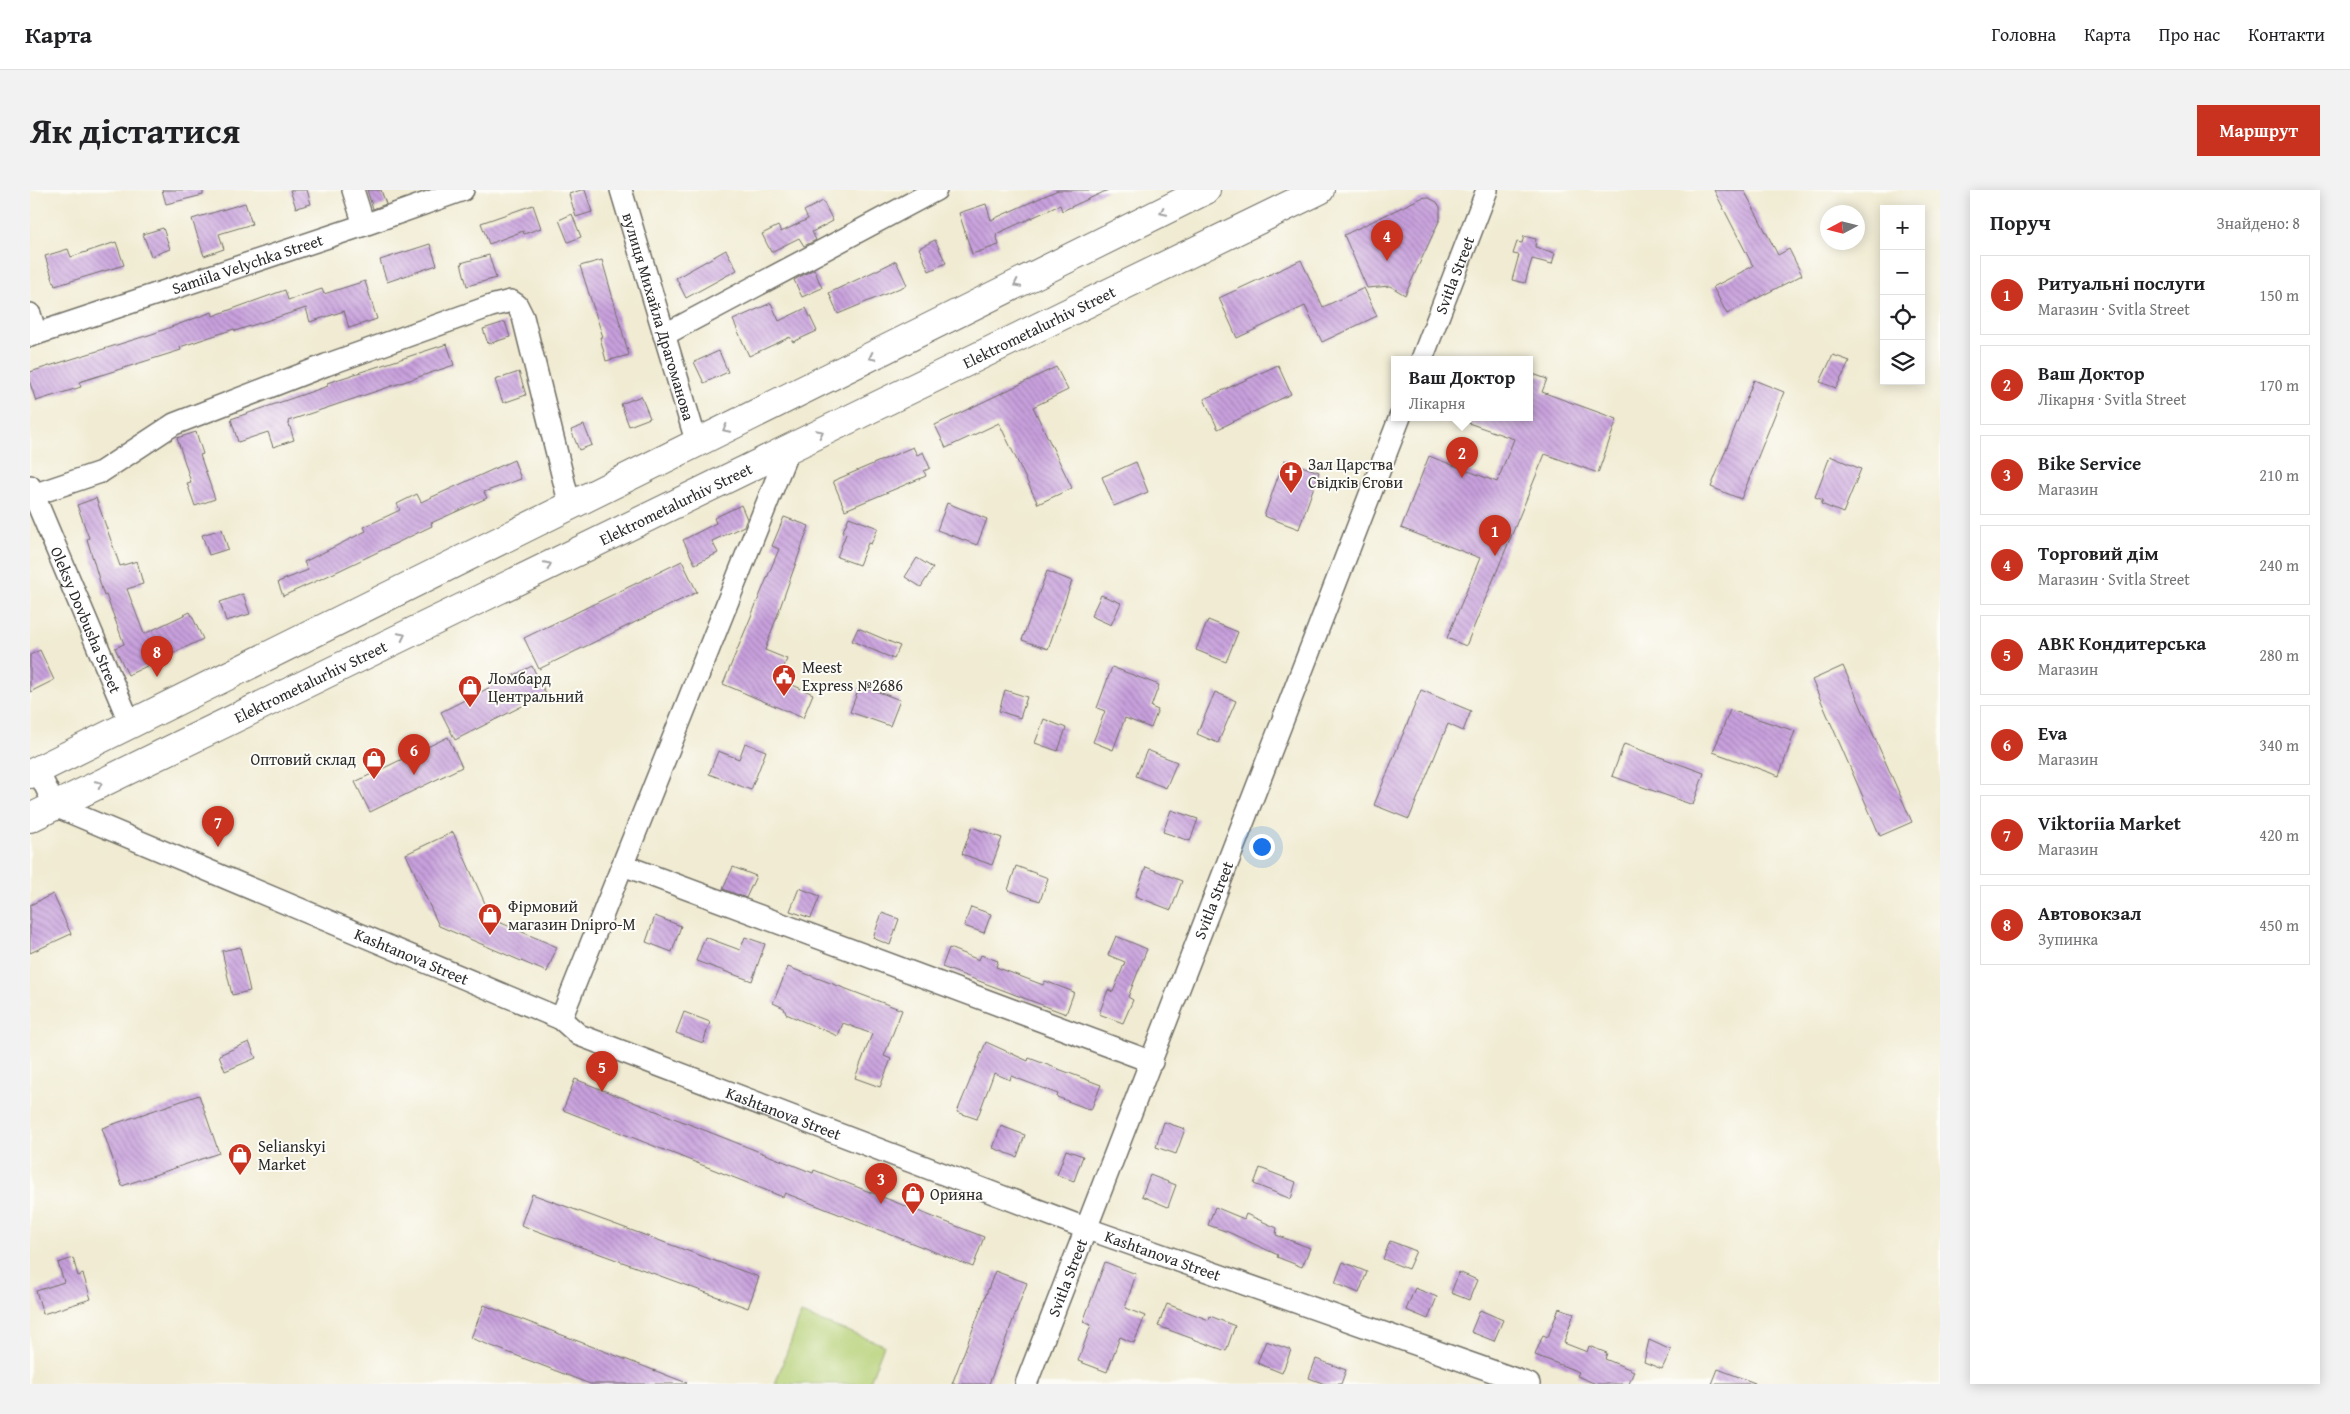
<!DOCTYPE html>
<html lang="uk">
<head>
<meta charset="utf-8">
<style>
	body { margin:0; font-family:"Gentium Book Plus",serif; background:#f2f2f2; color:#202124 }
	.controls { position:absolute; right:15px; top:15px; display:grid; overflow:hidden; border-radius:0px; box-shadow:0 2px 12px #0003 }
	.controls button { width:45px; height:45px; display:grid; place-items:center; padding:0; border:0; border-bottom:1px solid #e0e0e0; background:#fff; color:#202124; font:25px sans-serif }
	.compass { position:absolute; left:1790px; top:15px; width:45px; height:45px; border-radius:50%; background:#fff; box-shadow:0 2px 12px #0003; rotate:263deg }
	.you { position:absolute; left:1231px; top:656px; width:18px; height:18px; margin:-12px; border:4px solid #fff; border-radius:50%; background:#1a73e8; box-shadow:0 0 0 8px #1a73e833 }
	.badge { display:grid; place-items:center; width:32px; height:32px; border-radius:50%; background:#c8321e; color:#fff; font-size:16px; font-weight:700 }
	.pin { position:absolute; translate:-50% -41px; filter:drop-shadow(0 1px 2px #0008) }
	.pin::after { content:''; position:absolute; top:26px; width:18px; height:15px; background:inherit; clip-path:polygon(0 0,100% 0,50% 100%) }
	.popup { position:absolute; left:1361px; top:166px; width:142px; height:65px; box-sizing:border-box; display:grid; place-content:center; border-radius:0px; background:#fff; filter:drop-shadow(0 1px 4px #0005); font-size:16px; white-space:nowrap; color:#757577 }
	.popup b { font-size:19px; color:#202124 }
	.popup::after { content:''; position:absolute; left:50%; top:100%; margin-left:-10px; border:10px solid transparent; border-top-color:#fff }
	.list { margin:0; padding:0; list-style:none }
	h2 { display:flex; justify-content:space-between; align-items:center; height:65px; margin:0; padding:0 20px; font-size:21px }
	h2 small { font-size:16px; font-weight:400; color:#757577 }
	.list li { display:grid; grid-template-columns:32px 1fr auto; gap:15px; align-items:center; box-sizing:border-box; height:80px; margin:0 10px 10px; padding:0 10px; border:1px solid #e0e0e0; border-radius:0px }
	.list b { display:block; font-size:19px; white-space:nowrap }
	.list p { margin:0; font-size:16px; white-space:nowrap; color:#757577 }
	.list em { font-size:16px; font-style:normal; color:#757577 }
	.icon { flex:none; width:28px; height:28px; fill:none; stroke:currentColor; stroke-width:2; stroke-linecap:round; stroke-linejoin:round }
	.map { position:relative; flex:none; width:1910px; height:1194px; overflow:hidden; border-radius:0px }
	header { display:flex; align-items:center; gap:30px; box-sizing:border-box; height:70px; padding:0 25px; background:#fff; border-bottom:1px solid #e0e0e0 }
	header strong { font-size:24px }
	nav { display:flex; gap:28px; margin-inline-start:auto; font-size:18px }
	.intro { display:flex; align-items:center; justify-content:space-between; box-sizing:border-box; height:120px; padding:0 30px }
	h1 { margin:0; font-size:35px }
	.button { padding:12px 22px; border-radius:0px; background:#c8321e; color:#fff; font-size:18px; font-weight:700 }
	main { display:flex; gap:30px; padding:0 30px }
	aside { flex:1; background:#fff; border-radius:0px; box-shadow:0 2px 12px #0003 }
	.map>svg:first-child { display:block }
	.garden { fill:#b5d076; stroke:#707e50 }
	.building { fill:url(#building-back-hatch) }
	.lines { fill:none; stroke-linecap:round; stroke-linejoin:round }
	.minor-casing { stroke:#706e65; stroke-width:24 }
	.major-casing { stroke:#706e65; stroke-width:30 }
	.minor { stroke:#fff; stroke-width:21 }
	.major { stroke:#fff; stroke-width:28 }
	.oneway { stroke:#a0a0a0 }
	.labels { text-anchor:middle; stroke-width:4; stroke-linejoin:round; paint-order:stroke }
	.street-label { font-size:16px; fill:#2b2b2b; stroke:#fdfcf7 }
	.poi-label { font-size:16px; fill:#2b2b2b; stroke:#fdfcf7; text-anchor:start }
</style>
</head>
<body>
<header>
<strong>Карта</strong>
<nav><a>Головна</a><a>Карта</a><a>Про нас</a><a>Контакти</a></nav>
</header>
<div class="intro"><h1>Як дістатися</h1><a class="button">Маршрут</a></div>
<main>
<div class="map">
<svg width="1910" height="1194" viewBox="0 0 1910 1194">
	<defs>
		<pattern id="building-back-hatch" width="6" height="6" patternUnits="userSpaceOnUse" patternTransform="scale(1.25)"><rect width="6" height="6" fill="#c8a0dd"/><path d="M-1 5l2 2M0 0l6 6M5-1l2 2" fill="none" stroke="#a383b3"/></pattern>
	</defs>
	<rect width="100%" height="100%" fill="#fdfcf7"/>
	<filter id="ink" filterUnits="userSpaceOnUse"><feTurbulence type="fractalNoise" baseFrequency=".02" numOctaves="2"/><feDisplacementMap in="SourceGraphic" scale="10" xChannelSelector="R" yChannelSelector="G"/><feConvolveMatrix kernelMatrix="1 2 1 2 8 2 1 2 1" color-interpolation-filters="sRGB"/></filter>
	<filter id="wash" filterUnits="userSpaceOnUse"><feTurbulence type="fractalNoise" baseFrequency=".0096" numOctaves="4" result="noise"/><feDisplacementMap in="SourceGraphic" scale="20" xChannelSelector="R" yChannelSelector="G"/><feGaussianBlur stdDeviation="1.12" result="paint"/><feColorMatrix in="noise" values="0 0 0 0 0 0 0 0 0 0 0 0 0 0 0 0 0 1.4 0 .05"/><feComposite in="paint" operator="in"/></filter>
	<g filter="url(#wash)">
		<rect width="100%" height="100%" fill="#f0ebd2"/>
		<!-- garden -->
		<path class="garden" d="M771,1124l83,31 -15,39h-94z"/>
		<g id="blocks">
			<!-- building -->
			<path class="building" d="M132,0h41v5l-37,9z
				M260,0h17l4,14 -15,4z
				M337,0h14l5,14 -13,5z
				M551,0h4l7,22 -16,5 -7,-23z
				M1028,0h50l-46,21 -2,-6 -64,29 3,11 -27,9 -13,-41 27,-9 5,16z
				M1684,0h30l34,65 11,-6 13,26 -75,39 -14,-27 40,-21z
				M1397,7l10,5 3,5v12l-35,76 -15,-9 -23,2 -23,-53 77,-37z
				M793,11l10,20 -21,11 4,8 -12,6 -5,-8 -28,14 -9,-18 16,-8 3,6 27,-13 -4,-8z
				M215,13l7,21 -33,10 5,15 -20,7 -12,-37z
				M503,15l8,23 -17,6 -1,-3 -34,13 -8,-21z
				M542,24l9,23 -13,5 -9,-22z
				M133,38l7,21 -19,7 -8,-22z
				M1494,46l12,3 -1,8 20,6 -3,11 -20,-5 -7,24 -13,-3 7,-25 -6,-1 4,-12 5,1z
				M905,50l11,23 -17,8 -10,-23z
				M86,52l8,23 -69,21 -10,-30 23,-7 3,8z
				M400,54l7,21 -50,17 -7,-22z
				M696,60l11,20 -51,28 -10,-20z
				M459,65l7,23 -29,8 -6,-23z
				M572,70l27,95 -23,6 -6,-24h3l-23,-71z
				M1271,70l22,47 41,-19 13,28 -55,26 -17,-36 -68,32 -18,-40z
				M866,71l11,24 -69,29 -9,-21z
				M784,79l8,19 -20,9 -8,-17z
				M335,91l12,38 -28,9 -5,-17 -34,11 -4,-14 -71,23 -1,-2 -54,18 1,3 -102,32 2,5 -45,14 -6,-18v-11l122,-38 60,-22 1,4 72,-26 3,10 34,-11 2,5z
				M741,113l8,18 27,-13 11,23 -24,11 -3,-5 -41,19 -16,-36z
				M475,132l5,15 -22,7 -5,-15z
				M417,154l7,21 -166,56 6,19 -21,7 -5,-15 -30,10 -7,-23 97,-33 -1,-3z
				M689,161l9,21 -24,11 -10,-21z
				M1803,165l17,6 -14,27 -16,-6z
				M1248,175l13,29 -73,35 -14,-30z
				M1026,177l12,23 -35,17 39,81 -34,16 -39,-81 -53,25 -11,-23z
				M489,182l7,23 -23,8 -8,-23z
				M1500,183l17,6 -5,13 75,27 -19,54 -53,-19 -79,192 -19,-8 33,-80 -79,-30 28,-72 68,26 17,-43 -57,-20v-2h73z
				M1724,190l30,12 -43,107 -30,-12z
				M611,206l9,22 -21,8 -8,-22z
				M554,235l8,20 -13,5 -8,-20z
				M166,242l7,22 -3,1 15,44 -20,7 -8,-23 4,-1 -14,-44z
				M883,257l4,8 6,-3 7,16 -6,3 2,5 -81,34 -12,-29z
				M1800,266l31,13 -18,44 -22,-9 2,-4 -8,-3z
				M484,270l7,19 -37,13 3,6 -56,25 1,3 -98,47 -51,23 -5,-14 30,-12 -4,-8 62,-31 -2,-4 36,-17 -3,-6 20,-10 4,8z
				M1254,270l35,12 -20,57 -35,-13z
				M1106,272l12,30 -34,14 -12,-29z
				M66,308l24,68 17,-5 6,23 -16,5 17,45 46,-22 13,27 -75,36 -13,-27 9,-4 -18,-49 -2,1 -17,-57 2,-1 -12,-33z
				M917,313l40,16 -10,26 -40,-15z
				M711,315l6,14 -3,7 -32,15 6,12 -23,11 -12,-24 33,-17 -2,-5z
				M754,327l25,9 -44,124 22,9 -8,20 34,15 -10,24 -80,-34 56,-135 -7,-3z
				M819,327l29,11 -7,16 -3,-1 -9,22 -22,-8 9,-23 -4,-1z
				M192,339l6,20 -19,6 -7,-20z
				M887,368l16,10 -12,19 -16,-10z
				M652,371l15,31 -158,77 -15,-31z
				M1017,381l25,10 -24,68 -26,-9z
				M213,404l7,20 -24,7 -6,-19z
				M1071,405l20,8 -10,22 -20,-9z
				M1178,430l30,12 -12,30 -30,-12z
				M828,438l42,18 -6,13 -42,-18z
				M10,460l14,30 -24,12v-37z
				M502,476l14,28 -91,46 -14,-28z
				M1813,476l69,156 -32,14 -68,-156z
				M1082,477l47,18 -8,22 7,3 -7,18 -26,-10 -12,32 -20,-8 12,-31 -8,-3z
				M830,495l40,15 -10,26 -40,-14z
				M975,500l22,7 -7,21 -21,-7z
				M1391,500l50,21 -8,20 -15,-7 -39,95 -35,-14z
				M1185,502l21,9 -18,42 -21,-9z
				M1700,520l65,21 -16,45 -66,-24z
				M1014,529l22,9 -8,23 -23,-8z
				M418,547l14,30 -92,45 -15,-30z
				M715,553l21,8 -15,39 -42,-16 9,-23 21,8z
				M1594,554l80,29 -11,32 -81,-29z
				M1117,560l30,12 -11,26 -30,-12z
				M1141,620l27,9 -8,22 -27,-9z
				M942,637l30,11 -10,27 -30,-11z
				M423,642l39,87 65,28 -10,25 -108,-46 -33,-72z
				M986,676l32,12 -8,23 -32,-11z
				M703,677l23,9 -10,22 -23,-9z
				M1116,677l36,14 -11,29 -36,-14z
				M769,698l21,8 -9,22 -21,-7z
				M23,704l18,40 -41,19v-48z
				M941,717l20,7 -7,19 -20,-7z
				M852,723l17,6 -9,26 -17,-7z
				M625,726l26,10 -9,26 -26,-10z
				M1086,746l31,13 -19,48 5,3 -10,23 -24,-9 9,-24 5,2 12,-30 -17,-7z
				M675,747l35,13 5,-13 20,7 -13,37 -56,-20z
				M210,757l10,44 -18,4 -10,-44z
				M919,758l30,12 2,-5 17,6 -2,6 47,18 2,-4 29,11 -8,22 -124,-47z
				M758,777l114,43 -18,46 7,3 -11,28 -25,-9 17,-44 -29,-11 -5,13 -52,-22 -2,-6 -11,-5z
				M654,822l26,10 -7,21 -27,-10z
				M219,852l7,16 -31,13 -6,-16z
				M956,852l42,19 1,-3 72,27 -10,25 -34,-13 1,-3 -47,-18 -1,4 -16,-7 -17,46 -20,-7z
				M545,889l238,94 1,-3 170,67 -11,30 -188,-74 -2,4 -220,-87z
				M169,905l20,58 -97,33 -20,-58z
				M1134,932l21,7 -9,25 -20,-7z
				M971,936l24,9 -8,22 -24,-9z
				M1036,960l17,6 -9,25 -17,-6z
				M1230,978l36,14 -5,17 -37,-15z
				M1120,985l26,10 -8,22 -26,-11z
				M502,1004l227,83 -11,31 -227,-83z
				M1185,1017l29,12 2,-5 31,14 -1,7 34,13 -8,19 -25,-10 1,-2 -50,-23 -20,-7z
				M1360,1051l26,10 -8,18 -25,-10z
				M43,1068l5,18 5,-2 8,25 -48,15 -7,-23 28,-9 -6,-19z
				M1075,1072l31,12 -11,34 20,8 -11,27 -14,-6 -13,35 -29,-11 13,-36 -8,-3z
				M1313,1072l24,10 -8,21 -24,-10z
				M965,1081l32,12 -38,101h-37z
				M1429,1082l18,8 -8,20 -18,-7z
				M1385,1098l22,9 -9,22 -22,-9z
				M1137,1114l42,16 1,-4 25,10 -9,25 -68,-25z
				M454,1115l203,78 -1,1h-96l-119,-46z
				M1529,1118l15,5 -10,30 23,9 2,-6 18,7 -2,6 29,12 -5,13h-33l-19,-8 2,-4 -44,-17 8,-20 5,2z
				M1450,1120l23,10 -9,21 -23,-9z
				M1619,1150l22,10 -9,19 -18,-7z
				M1236,1151l25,9 -9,23 -25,-10z
				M1286,1169l30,11 -5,14h-16l-16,-6z
				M1688,1179l37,14v1h-43z"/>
		</g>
	</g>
	<g filter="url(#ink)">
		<use href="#blocks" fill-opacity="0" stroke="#706e65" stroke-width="1"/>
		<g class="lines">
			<!-- minor casing -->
			<g class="minor-casing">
				<g id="minor">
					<path d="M323,0l11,35"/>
					<path id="s1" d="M591,0l76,254"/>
					<path d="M0,124l6,20"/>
					<path d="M634,145l272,-145"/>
					<path id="s2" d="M0,146l334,-111 99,-35"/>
					<path id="s3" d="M1392,169l65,-169"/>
					<path id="s4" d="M0,296l101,240"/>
					<path d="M3,305l68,-23 73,-48 152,-59 165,-59 20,-5 6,4 6,12 47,189"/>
					<path id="s5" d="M8,581l17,35 506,213 18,16 506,193 444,156"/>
					<path d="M593,675l529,197"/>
					<path d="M531,829l228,-571"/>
					<path id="s6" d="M996,1194l374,-967"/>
				</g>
			</g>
			<!-- major casing -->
			<g class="major-casing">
				<g id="major">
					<path d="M0,584l1176,-584"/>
					<path id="s7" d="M0,628l1290,-628"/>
				</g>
			</g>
			<!-- minor -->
			<use href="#minor" class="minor"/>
			<!-- major -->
			<use href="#major" class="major"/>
		</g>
		<!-- one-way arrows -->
		<defs><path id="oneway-chevron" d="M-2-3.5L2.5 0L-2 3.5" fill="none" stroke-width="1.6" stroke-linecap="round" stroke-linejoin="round" transform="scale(1.25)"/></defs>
		<g class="oneway">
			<use href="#oneway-chevron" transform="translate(1133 22) rotate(154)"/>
			<use href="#oneway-chevron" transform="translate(987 94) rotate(154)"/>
			<use href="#oneway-chevron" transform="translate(842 167) rotate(154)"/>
			<use href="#oneway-chevron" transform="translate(696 239) rotate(154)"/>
			<use href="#oneway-chevron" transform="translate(790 243) rotate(-26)"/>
			<use href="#oneway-chevron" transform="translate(518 375) rotate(-26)"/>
			<use href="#oneway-chevron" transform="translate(372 446) rotate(-26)"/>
			<use href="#oneway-chevron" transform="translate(69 594) rotate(-26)"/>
		</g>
	</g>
	<!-- icons -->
	<defs>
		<g id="church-pin" transform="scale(1.25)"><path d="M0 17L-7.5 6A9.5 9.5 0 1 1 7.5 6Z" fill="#c8321e" stroke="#fdfcf7"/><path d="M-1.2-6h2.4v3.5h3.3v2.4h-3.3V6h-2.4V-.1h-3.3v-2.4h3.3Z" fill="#fff"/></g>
		<g id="civic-pin" transform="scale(1.25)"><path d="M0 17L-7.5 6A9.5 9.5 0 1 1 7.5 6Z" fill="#c8321e" stroke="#fdfcf7"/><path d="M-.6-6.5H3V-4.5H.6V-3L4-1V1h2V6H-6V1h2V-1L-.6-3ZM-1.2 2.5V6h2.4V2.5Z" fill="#fff"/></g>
		<g id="shop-pin" transform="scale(1.25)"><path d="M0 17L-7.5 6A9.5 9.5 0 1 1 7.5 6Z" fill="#c8321e" stroke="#fdfcf7"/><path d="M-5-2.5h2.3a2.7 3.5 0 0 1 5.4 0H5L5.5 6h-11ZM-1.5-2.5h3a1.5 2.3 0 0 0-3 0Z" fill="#fff"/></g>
	</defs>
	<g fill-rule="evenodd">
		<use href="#church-pin" x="1261" y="283"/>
		<use href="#civic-pin" x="754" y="486"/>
		<use href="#shop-pin" x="440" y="497"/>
		<use href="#shop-pin" x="344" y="569"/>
		<use href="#shop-pin" x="460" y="725"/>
		<use href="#shop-pin" x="210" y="965"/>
		<use href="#shop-pin" x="883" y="1004"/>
	</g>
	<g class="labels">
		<!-- street labels -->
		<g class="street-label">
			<text dy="6" stroke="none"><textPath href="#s2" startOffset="229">Samiila Velychka Street</textPath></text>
			<text dy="6" stroke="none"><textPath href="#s3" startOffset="90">Svitla Street</textPath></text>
			<text dy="6" stroke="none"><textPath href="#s1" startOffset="132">вулиця Михайла Драгоманова</textPath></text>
			<text dy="6" stroke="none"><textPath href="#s7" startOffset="1122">Elektrometalurhiv Street</textPath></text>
			<text dy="6" stroke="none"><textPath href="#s7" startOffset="718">Elektrometalurhiv Street</textPath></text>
			<text dy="6" stroke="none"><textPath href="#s4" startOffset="145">Oleksy Dovbusha Street</textPath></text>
			<text dy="6" stroke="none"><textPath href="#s7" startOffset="312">Elektrometalurhiv Street</textPath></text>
			<text dy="6" stroke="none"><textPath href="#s6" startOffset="519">Svitla Street</textPath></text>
			<text dy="6" stroke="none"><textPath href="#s5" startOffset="426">Kashtanova Street</textPath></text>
			<text dy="6" stroke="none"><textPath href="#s5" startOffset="831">Kashtanova Street</textPath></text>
			<text dy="6" stroke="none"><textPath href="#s5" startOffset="1236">Kashtanova Street</textPath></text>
			<text dy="6" stroke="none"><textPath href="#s6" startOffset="114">Svitla Street</textPath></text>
		</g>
		<!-- poi labels -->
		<g class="poi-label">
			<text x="1278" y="280">Зал Царства<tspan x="1278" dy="18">Свідків Єгови</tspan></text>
			<text x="772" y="483">Meest<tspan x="772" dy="18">Express №2686</tspan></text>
			<text x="458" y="494">Ломбард<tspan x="458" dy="18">Центральний</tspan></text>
			<text x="326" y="575" text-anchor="end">Оптовий склад</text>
			<text x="478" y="722">Фірмовий<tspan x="478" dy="18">магазин Dnipro-M</tspan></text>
			<text x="228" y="962">Selianskyi<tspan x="228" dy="18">Market</tspan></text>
			<text x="900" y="1010">Орияна</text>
		</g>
	</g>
</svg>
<div class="controls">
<button>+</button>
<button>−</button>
<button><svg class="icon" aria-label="locate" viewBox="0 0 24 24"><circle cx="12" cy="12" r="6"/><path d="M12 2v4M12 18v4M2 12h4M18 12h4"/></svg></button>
<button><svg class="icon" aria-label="layers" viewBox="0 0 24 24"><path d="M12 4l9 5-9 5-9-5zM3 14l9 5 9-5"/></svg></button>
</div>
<svg class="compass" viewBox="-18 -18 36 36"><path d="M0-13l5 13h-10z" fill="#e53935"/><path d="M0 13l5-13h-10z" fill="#757577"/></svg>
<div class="you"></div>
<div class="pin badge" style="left:1465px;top:366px">1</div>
<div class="pin badge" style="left:1432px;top:288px">2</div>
<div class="popup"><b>Ваш Доктор</b>Лікарня</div>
<div class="pin badge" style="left:851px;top:1014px">3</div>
<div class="pin badge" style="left:1357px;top:71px">4</div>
<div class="pin badge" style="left:572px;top:902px">5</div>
<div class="pin badge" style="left:384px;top:585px">6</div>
<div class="pin badge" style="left:188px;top:657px">7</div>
<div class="pin badge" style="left:127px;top:487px">8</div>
</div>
<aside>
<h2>Поруч<small>Знайдено: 8</small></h2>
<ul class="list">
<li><span class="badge">1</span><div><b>Ритуальні послуги</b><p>Магазин · Svitla Street</p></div><em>150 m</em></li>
<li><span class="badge">2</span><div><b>Ваш Доктор</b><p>Лікарня · Svitla Street</p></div><em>170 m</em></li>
<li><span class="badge">3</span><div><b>Bike Service</b><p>Магазин</p></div><em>210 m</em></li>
<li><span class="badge">4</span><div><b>Торговий дім</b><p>Магазин · Svitla Street</p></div><em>240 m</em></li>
<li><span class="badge">5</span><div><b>АВК Кондитерська</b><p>Магазин</p></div><em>280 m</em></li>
<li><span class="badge">6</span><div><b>Eva</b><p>Магазин</p></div><em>340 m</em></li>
<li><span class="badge">7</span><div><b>Viktoriia Market</b><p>Магазин</p></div><em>420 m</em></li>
<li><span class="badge">8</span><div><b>Автовокзал</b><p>Зупинка</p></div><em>450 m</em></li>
</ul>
</aside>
</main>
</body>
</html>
